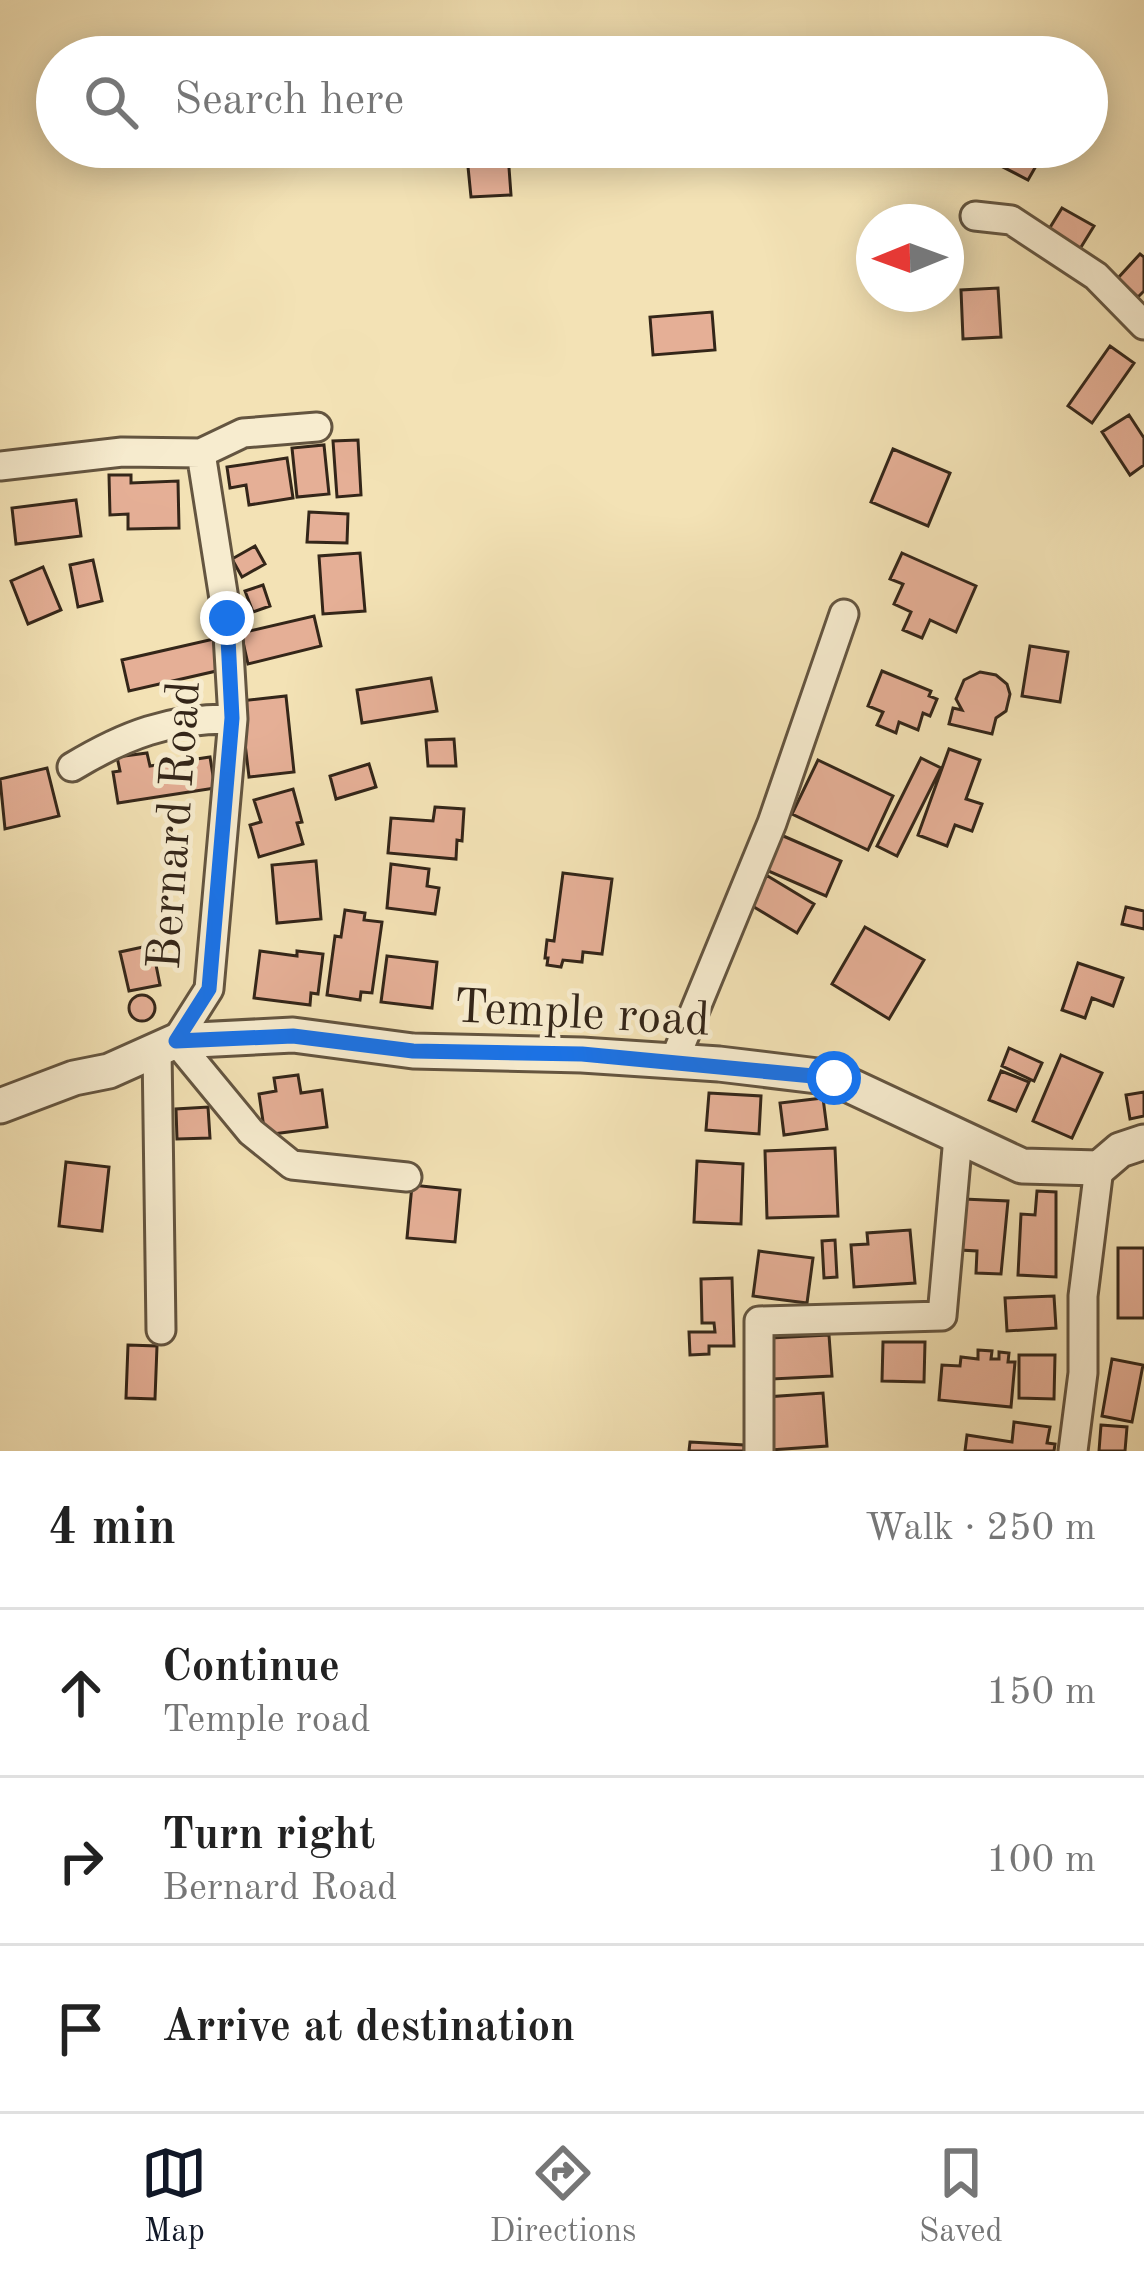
<!DOCTYPE html>
<html lang="en">
<head>
<meta charset="utf-8">
<style>
	body { margin:0; font-family:"Old Standard TT",serif; background:#f6f6f6; color:#222 }
	.compass { position:absolute; left:856px; top:204px; width:108px; height:108px; border-radius:50%; background:#fff; box-shadow:0 6px 30px #0003; rotate:269deg }
	.stop { position:absolute; width:36px; height:36px; margin:-27px; border:9px solid #1a73e8; border-radius:50%; background:#fff }
	.stop.end { background:#1a73e8; border-color:#fff; box-shadow:0 3px 12px #0008 }
	.list { margin:0; padding:0; list-style:none }
	h2 { display:flex; justify-content:space-between; align-items:center; height:156px; margin:0; padding:0 48px; font-size:51px }
	h2 small { font-size:39px; font-weight:400; color:#767676 }
	.list li { display:grid; grid-template-columns:78px 1fr auto; gap:36px; align-items:center; box-sizing:border-box; height:168px; padding:0 48px; border-top:3px solid #e0e0e0 }
	.list b { display:block; font-size:45px; white-space:nowrap }
	.list p { margin:0; font-size:39px; white-space:nowrap; color:#767676 }
	.list em { font-size:39px; font-style:normal; color:#767676 }
	.icon { flex:none; width:66px; height:66px; fill:none; stroke:currentColor; stroke-width:2; stroke-linecap:round; stroke-linejoin:round }
	.map { position:relative; flex:none; width:1144px; height:1451px; overflow:hidden }
	.search { position:absolute; background:#fff; box-shadow:0 6px 30px #0003; left:36px; right:36px; top:36px; height:132px; display:flex; align-items:center; gap:30px; box-sizing:border-box; padding:0 42px; border-radius:66px; color:#767676; font-size:45px }
	.sheet { height:660px; background:#fff }
	nav { display:flex; justify-content:space-around; align-items:center; box-sizing:border-box; height:168px; border-top:3px solid #e0e0e0; background:#fff; font-size:33px; color:#767676 }
	nav a { display:grid; justify-items:center; gap:6px }
	nav .on { color:#111827 }
	.map>svg:first-child { display:block }
	.building { fill:#e5af96; stroke:#342619; stroke-width:3 }
	.lines { fill:none; stroke-linecap:round; stroke-linejoin:round }
	.minor-casing { stroke:#645540; stroke-width:33 }
	.tertiary-casing { stroke:#645540; stroke-width:39 }
	.minor { stroke:#f7eccf; stroke-width:27 }
	.tertiary { stroke:#f7eccf; stroke-width:33 }
	.route { stroke:#1a73e8; stroke-width:15 }
	.labels { text-anchor:middle; stroke-width:10; stroke-linejoin:round; paint-order:stroke }
	.street-label { font-size:48px; fill:#342619; stroke:#f7eccf }
</style>
</head>
<body>
<div class="map">
<svg width="1144" height="1451" viewBox="0 0 1144 1451">
	<rect width="100%" height="100%" fill="#f3e2b5"/>
	<filter id="stains"><feTurbulence type="fractalNoise" baseFrequency=".00167" numOctaves="4"/><feColorMatrix values="0 0 0 0 .2 0 0 0 0 .09 0 0 0 0 .02 0 0 0 .5 -.17"/></filter>
	<radialGradient id="worn" r=".72"><stop offset=".6" stop-color="#630" stop-opacity="0"/><stop offset="1" stop-color="#630" stop-opacity=".3"/></radialGradient>
	<!-- building -->
	<path class="building" d="M1013,147l27,12 -12,21 -25,-13z
		M508,154l3,41 -40,2 -4,-40z
		M1062,208l32,18 -16,26 -32,-18z
		M1140,254l4,3v34l-6,6 -20,-19z
		M998,288l3,49 -38,2 -2,-49z
		M712,312l3,38 -62,5 -3,-38z
		M1110,346l24,17 -42,60 -24,-17z
		M1129,415l15,23v27l-14,10 -28,-43z
		M358,440l3,55 -24,2 -4,-56z
		M324,445l5,49 -32,3 -5,-49z
		M893,449l57,24 -22,53 -57,-24z
		M287,458l6,40 -44,7 -3,-20 -16,3 -3,-21z
		M109,475h22v8l47,-2 1,47 -51,1v-15l-18,1z
		M76,500l5,36 -65,8 -4,-36z
		M309,512l39,2 -1,29 -40,-1z
		M255,546l10,18 -23,13 -10,-18z
		M360,553l5,58 -42,3 -4,-58z
		M902,553l74,33 -20,46 -26,-12 -8,18 -19,-8 8,-18 -17,-8 9,-20 -13,-5z
		M93,560l9,41 -24,6 -8,-42z
		M43,567l18,43 -33,14 -17,-43z
		M263,585l7,21 -17,6 -8,-21z
		M314,616l7,30 -73,18 -7,-31z
		M218,638l7,31 -96,22 -7,-31z
		M1030,646l38,6 -8,50 -38,-6z
		M882,671l49,20 -2,5 8,3 -7,17 -7,-3 -5,17 -19,-8 -3,11 -19,-8 6,-13 -15,-6z
		M980,672l16,3 11,9 3,10 -4,17 -10,7 -4,16 -43,-10 4,-16 9,2 -6,-11 8,-19z
		M431,678l6,33 -75,12 -5,-33z
		M286,696l8,76 -45,5 -9,-76z
		M454,739l2,27h-28l-2,-26z
		M949,749l31,11 -14,39 16,5 -10,27 -17,-6 -8,21 -29,-11z
		M147,753l3,13 60,-9 5,31 -97,15 -5,-31 7,-1 -3,-14z
		M921,758l20,10 -44,88 -20,-10z
		M818,760l75,36 -25,54 -76,-36z
		M369,764l7,23 -40,12 -6,-23z
		M47,768l12,48 -54,13 -5,-50z
		M293,789l9,33 -5,1 6,21 -44,13 -9,-32 11,-3 -7,-22z
		M435,807l29,2 -2,32 -5,-1 -1,19 -68,-6 3,-35 42,3z
		M781,835l60,26 -15,35 -60,-26z
		M316,861l5,58 -44,4 -5,-58z
		M391,864l38,5 -2,17 12,2 -4,26 -48,-6z
		M563,873l49,6 -10,75 -19,-2 -1,10 -19,-2 -2,7 -14,-2 1,-7h-3l2,-18 7,1z
		M766,875l48,29 -17,29 -48,-29z
		M1126,907l18,4v18l-22,-5z
		M345,910l20,3 -1,7 18,2 -10,71 -11,-1 -1,8 -33,-5 8,-59 6,1z
		M865,927l59,33 -35,59 -57,-35z
		M152,945l8,40 -31,6 -9,-39z
		M260,951l37,5v-5l26,3 -5,40 -7,-1 -1,12 -56,-7z
		M387,956l50,6 -5,46 -51,-6z
		M1078,963l45,15 -10,28 -21,-8 -7,20 -23,-8z
		M129 1008a13 13 0 1 1 26 0a13 13 0 1 1-26 0Z
		M1009,1048l33,15 -8,18 -32,-15z
		M1061,1055l41,18 -30,65 -39,-17z
		M1001,1071l28,11 -13,29 -27,-11z
		M298,1075l3,18 21,-3 5,37 -62,8 -6,-41 17,-3 -2,-13z
		M1144,1092v24l-14,3 -4,-24z
		M709,1093l52,3 -2,38 -53,-4z
		M823,1098l4,31 -43,6 -4,-32z
		M208,1107l2,31 -33,1 -1,-30z
		M835,1148l3,68 -71,2 -2,-67z
		M697,1161l46,3 -2,60 -47,-2z
		M66,1162l43,5 -7,64 -43,-5z
		M412,1185l48,5 -5,52 -48,-4z
		M1037,1191l19,1v85l-38,-2 3,-61 14,1z
		M963,1199l45,2 -7,73 -25,-1 1,-22 -17,-1z
		M910,1230l5,53 -61,4 -3,-42 17,-1 -1,-11z
		M835,1240l2,37 -13,1 -2,-37z
		M1118,1248h26v70h-26z
		M759,1251l54,7 -6,45 -54,-7z
		M732,1278l2,68h-25v8l-19,1 -1,-23h26l-1,-9h-12l-1,-44z
		M1054,1296l2,32 -49,3 -2,-33z
		M829,1335l3,41 -60,3 -2,-41z
		M883,1342h42l-1,40 -42,-1z
		M128,1345l29,1 -2,53 -29,-1z
		M978,1350l14,1 -1,8h8v-7l10,1 -1,9h7l-4,45 -72,-7 3,-35 18,1 1,-9 17,2z
		M1019,1355h36l-1,44 -35,-1z
		M1112,1359l31,6 -11,57 -30,-6z
		M823,1393l4,53 -57,4 -4,-53z
		M1014,1422l36,5 -3,16 8,1 -1,7h-89l2,-16 45,7z
		M1101,1425l26,2 -2,24h-26z
		M690,1442l54,3v6h-55z"/>
	<g class="lines">
		<!-- minor casing -->
		<g class="minor-casing">
			<path id="minor" d="M975,216l36,4 85,56 48,49
				M201,453l42,-20 74,-6
				M0,466l122,-14 79,1 26,165 6,101 -24,270 -33,52 75,91 41,33 115,12
				M72,767c53,-32 98,-49 161,-48
				M157,1049l4,281
				M674,1061l98,-238 72,-209
				M759,1451v-130l183,-5 16,-179
				M1073,1451l10,-78v-77l16,-128"/>
		</g>
		<!-- tertiary casing -->
		<g class="tertiary-casing">
			<path id="tertiary" d="M0,1106l74,-28 35,-7 67,-30 117,-6 120,16 169,4 137,9 115,14 188,88 77,2 21,-18 24,-8"/>
		</g>
		<!-- minor -->
		<use href="#minor" class="minor"/>
		<!-- tertiary -->
		<use href="#tertiary" class="tertiary"/>
	</g>
	<g class="lines">
		<!-- route -->
		<path class="route" d="M227,618l5,100 -23,271 -33,52 117,-5 120,15 169,3 252,24"/>
	</g>
	<g class="labels">
		<!-- street labels -->
		<g class="street-label">
			<text transform="translate(172 825) rotate(-86)" y="17">Bernard Road</text>
			<text transform="translate(582 1011) rotate(3)" y="17">Temple road</text>
		</g>
	</g>
	<rect width="100%" height="100%" filter="url(#stains)"/>
	<rect width="100%" height="100%" fill="url(#worn)"/>
</svg>
<svg class="compass" viewBox="-18 -18 36 36"><path d="M0-13l5 13h-10z" fill="#e53935"/><path d="M0 13l5-13h-10z" fill="#767676"/></svg>
<div class="stop" style="left:834px;top:1078px"></div>
<div class="stop end" style="left:227px;top:618px"></div>
<div class="search"><svg class="icon" aria-label="search" viewBox="0 0 24 24"><circle cx="10" cy="10" r="6"/><path d="M15 15l6 6"/></svg>Search here</div>
</div>
<section class="sheet">
<h2>4 min<small>Walk · 250 m</small></h2>
<ul class="list">
<li><svg class="icon" aria-label="ahead" viewBox="0 0 24 24"><path d="M12 20V5M6 11l6-6 6 6"/></svg><div><b>Continue</b><p>Temple road</p></div><em>150 m</em></li>
<li><svg class="icon" aria-label="right" viewBox="0 0 24 24"><path d="M7 20v-9h11M14 6l5 5-5 5"/></svg><div><b>Turn right</b><p>Bernard Road</p></div><em>100 m</em></li>
<li><svg class="icon" aria-label="arrive" viewBox="0 0 24 24"><path d="M6 21V4h12l-3 4 3 4H6"/></svg><div><b>Arrive at destination</b></div></li>
</ul>
</section>
<nav>
<a class="on"><svg class="icon" aria-label="map" viewBox="0 0 24 24"><path d="M3 6l6-2 6 2 6-2v14l-6 2-6-2-6 2zM9 4v14M15 6v14"/></svg>Map</a>
<a><svg class="icon" aria-label="directions" viewBox="0 0 24 24"><path d="M12 3l9 9-9 9-9-9zM9 14v-3h6M13 9l2 2-2 2"/></svg>Directions</a>
<a><svg class="icon" aria-label="saved" viewBox="0 0 24 24"><path d="M7 4h10v16l-5-4-5 4z"/></svg>Saved</a>
</nav>
</body>
</html>
